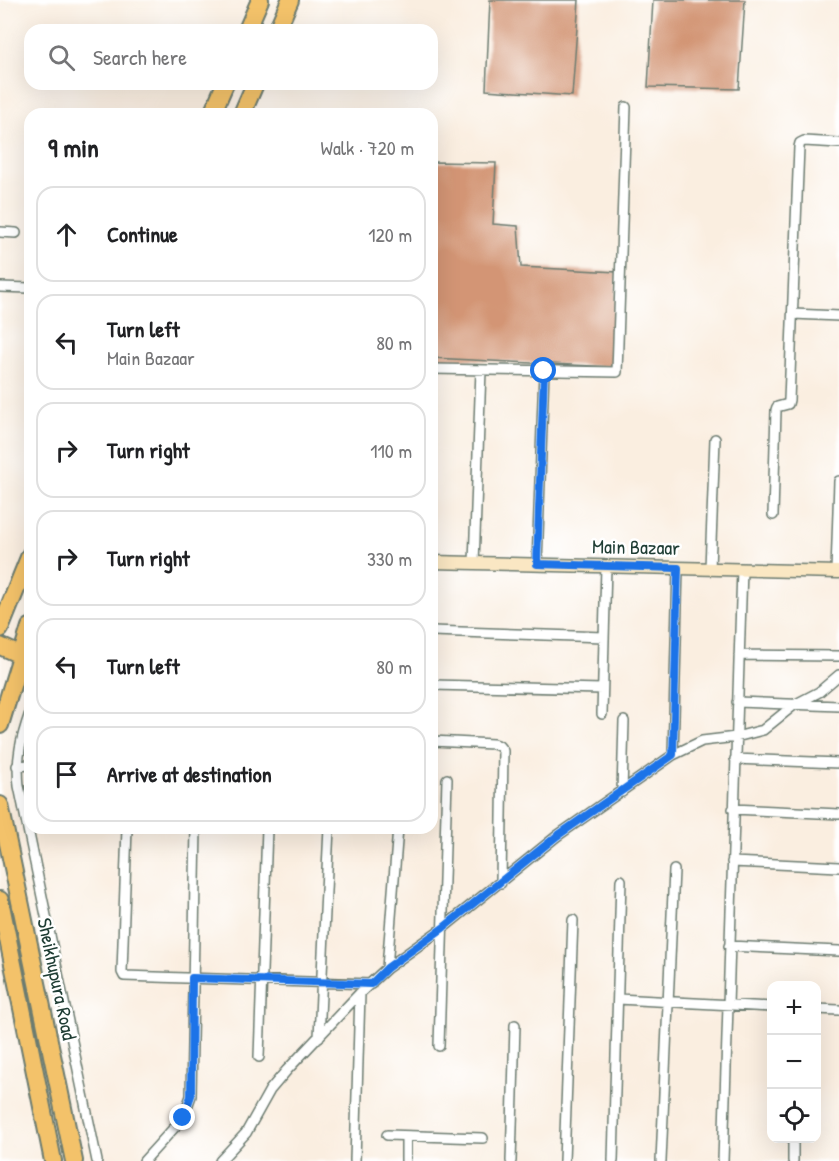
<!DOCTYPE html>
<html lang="en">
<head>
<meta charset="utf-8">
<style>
	body { margin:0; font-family:"Patrick Hand",sans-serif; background:#f2f2f2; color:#202124 }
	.controls { position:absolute; right:18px; bottom:18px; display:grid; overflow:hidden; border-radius:12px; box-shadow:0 6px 24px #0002 }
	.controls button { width:54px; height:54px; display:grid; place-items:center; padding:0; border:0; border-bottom:2px solid #e0e0e0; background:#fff; color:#202124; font:30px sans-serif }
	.stop { position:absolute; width:18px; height:18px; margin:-14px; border:4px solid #1a73e8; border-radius:50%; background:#fff }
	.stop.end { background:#1a73e8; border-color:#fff; box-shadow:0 2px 6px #0008 }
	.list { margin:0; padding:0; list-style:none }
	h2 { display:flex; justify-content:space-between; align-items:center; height:78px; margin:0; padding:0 24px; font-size:26px }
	h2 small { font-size:20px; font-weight:400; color:#757577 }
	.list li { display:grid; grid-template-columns:39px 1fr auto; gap:18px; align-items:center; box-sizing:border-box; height:96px; margin:0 12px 12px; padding:0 12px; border:2px solid #e0e0e0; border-radius:18px }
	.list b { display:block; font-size:22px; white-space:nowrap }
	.list p { margin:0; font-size:20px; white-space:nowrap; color:#757577 }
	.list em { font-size:20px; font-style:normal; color:#757577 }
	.icon { flex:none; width:33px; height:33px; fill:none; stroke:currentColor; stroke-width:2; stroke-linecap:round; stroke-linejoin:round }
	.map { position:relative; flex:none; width:839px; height:1161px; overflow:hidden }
	.search { position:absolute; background:#fff; box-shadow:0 6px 24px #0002; left:24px; top:24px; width:414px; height:66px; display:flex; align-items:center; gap:15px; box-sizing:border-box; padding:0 21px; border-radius:18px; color:#757577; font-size:22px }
	.panel { position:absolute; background:#fff; box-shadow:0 6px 24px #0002; left:24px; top:108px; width:414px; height:726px; border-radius:18px }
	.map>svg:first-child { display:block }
	.building { fill:#d39575 }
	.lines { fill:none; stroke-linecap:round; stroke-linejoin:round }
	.street-casing { stroke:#6c7b70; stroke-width:12 }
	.secondary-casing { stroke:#6c7b70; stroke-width:15 }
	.highway-casing { stroke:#6c7b70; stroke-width:20 }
	.street { stroke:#fff; stroke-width:9 }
	.secondary { stroke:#fae7c3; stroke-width:12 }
	.highway { stroke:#f3c26a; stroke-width:16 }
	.route { stroke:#1a73e8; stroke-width:8 }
	.labels { text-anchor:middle; stroke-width:5; stroke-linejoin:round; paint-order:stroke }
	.street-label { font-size:20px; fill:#1f3d34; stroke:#fff }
</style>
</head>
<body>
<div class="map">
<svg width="839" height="1161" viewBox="0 0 839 1161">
	<rect width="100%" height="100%" fill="#fff"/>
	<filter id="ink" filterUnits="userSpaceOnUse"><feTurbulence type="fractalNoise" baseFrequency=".0167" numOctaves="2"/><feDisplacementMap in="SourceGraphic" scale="12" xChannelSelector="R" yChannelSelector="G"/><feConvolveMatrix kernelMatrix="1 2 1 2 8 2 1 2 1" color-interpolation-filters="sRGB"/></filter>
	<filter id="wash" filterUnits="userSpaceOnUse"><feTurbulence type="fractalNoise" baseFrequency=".008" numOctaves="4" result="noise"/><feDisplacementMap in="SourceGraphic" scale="24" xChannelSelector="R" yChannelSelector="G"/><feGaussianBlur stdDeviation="1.35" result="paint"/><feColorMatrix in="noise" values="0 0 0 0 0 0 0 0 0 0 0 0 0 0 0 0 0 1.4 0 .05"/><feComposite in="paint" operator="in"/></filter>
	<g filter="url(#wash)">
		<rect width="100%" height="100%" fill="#faeee0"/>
		<g id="blocks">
			<!-- building -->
			<path class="building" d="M490,0h89l-7,96 -86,-6z
				M653,0h92l-6,89 -91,-2z
				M432,162l64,1 -3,61 25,2 3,41 96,5 -4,95 -181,-9z"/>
		</g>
	</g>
	<g filter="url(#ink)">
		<use href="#blocks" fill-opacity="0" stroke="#6c7b70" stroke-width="1.5"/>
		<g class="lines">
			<!-- street casing -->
			<g class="street-casing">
				<path id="street" d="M0,232l16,1
					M0,287l30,1
					M793,314l46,2
					M432,369l185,3 9,-265
					M773,515l3,-105 1,-3 11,-3 1,-4 10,-253 1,-4 4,-2 35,2
					M474,563l7,-193
					M537,564l7,-193
					M710,568l5,-129
					M836,572l3,-91
					M432,631l172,6
					M739,655l100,1
					M432,685l170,4
					M737,702l102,4
					M30,713c-9,26 -14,45 -11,73l78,375
					M602,714l4,-148
					M432,741l61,3 6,2 4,5 -2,132
					M673,755l5,-187
					M735,759l104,4
					M17,766l13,-1
					M622,792l2,-71
					M733,809l106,5
					M127,828l-5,144 2,4 247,8
					M732,862l107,5
					M729,946l110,5
					M387,968l11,-140
					M618,999l154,8
					M816,1009l23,1
					M319,1037l10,-209
					M439,1046l8,-267
					M259,1057l8,-229
					M387,1135l96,3
					M144,1161l39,-43 8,-22 5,-268
					M220,1161l26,-28 24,-43 17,-20 73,-77 27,-25 56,-40 114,-92 116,-81 29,-14 34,-4 27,-7 31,-25 25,-13 20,-17
					M355,1161l5,-168
					M406,1161v-25
					M511,1161l4,-136
					M564,1161l9,-241
					M613,1161l8,-281
					M661,1161l13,-291
					M723,1161l19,-592
					M793,1161v-23"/>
			</g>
			<!-- secondary casing -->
			<g class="secondary-casing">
				<path id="secondary" d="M432,562l407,10"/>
			</g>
			<!-- highway casing -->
			<g class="highway-casing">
				<path id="highway" d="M247,30l13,-30
					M277,30l13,-30
					M212,114l13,-30
					M242,114l13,-30
					M0,629l30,-74
					M0,646l20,9
					M0,725l30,-98
					M0,805l74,356
					M0,900l53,261"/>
			</g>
			<!-- street -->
			<use href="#street" class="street"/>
			<!-- secondary -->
			<use href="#secondary" class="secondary"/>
			<!-- highway -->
			<use href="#highway" class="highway"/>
		</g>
	</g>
	<g class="lines" filter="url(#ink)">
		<!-- route -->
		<path class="route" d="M183,1118l8,-22 1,-118 179,6 16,-16 56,-40 114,-92 116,-81 5,-187 -141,-4 7,-193"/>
	</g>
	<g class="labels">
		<!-- street labels -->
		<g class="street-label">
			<text transform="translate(636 547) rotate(1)" y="7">Main Bazaar</text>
			<text transform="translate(57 979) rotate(78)" y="7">Sheikhupura Road</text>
		</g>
	</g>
</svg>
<div class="controls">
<button>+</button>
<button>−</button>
<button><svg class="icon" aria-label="locate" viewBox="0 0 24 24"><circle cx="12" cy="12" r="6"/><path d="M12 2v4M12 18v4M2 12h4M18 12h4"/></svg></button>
</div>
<div class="stop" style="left:544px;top:371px"></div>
<div class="stop end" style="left:183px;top:1118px"></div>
<div class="search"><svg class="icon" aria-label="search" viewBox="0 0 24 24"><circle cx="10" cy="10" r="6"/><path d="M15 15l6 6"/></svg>Search here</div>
<section class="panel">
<h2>9 min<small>Walk · 720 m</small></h2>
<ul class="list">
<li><svg class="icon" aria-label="ahead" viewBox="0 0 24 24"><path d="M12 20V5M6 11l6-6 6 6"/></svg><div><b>Continue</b></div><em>120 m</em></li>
<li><svg class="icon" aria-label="left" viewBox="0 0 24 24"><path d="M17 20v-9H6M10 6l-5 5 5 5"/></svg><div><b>Turn left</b><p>Main Bazaar</p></div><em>80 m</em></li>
<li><svg class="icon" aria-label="right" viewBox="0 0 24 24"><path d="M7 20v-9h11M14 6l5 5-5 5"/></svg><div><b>Turn right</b></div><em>110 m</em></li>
<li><svg class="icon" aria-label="right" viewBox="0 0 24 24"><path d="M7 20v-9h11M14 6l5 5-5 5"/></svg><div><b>Turn right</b></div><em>330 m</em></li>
<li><svg class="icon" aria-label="left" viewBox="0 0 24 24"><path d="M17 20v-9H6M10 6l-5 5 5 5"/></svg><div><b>Turn left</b></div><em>80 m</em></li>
<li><svg class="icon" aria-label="arrive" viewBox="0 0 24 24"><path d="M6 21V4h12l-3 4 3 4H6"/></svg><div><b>Arrive at destination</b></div></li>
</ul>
</section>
</div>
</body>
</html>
